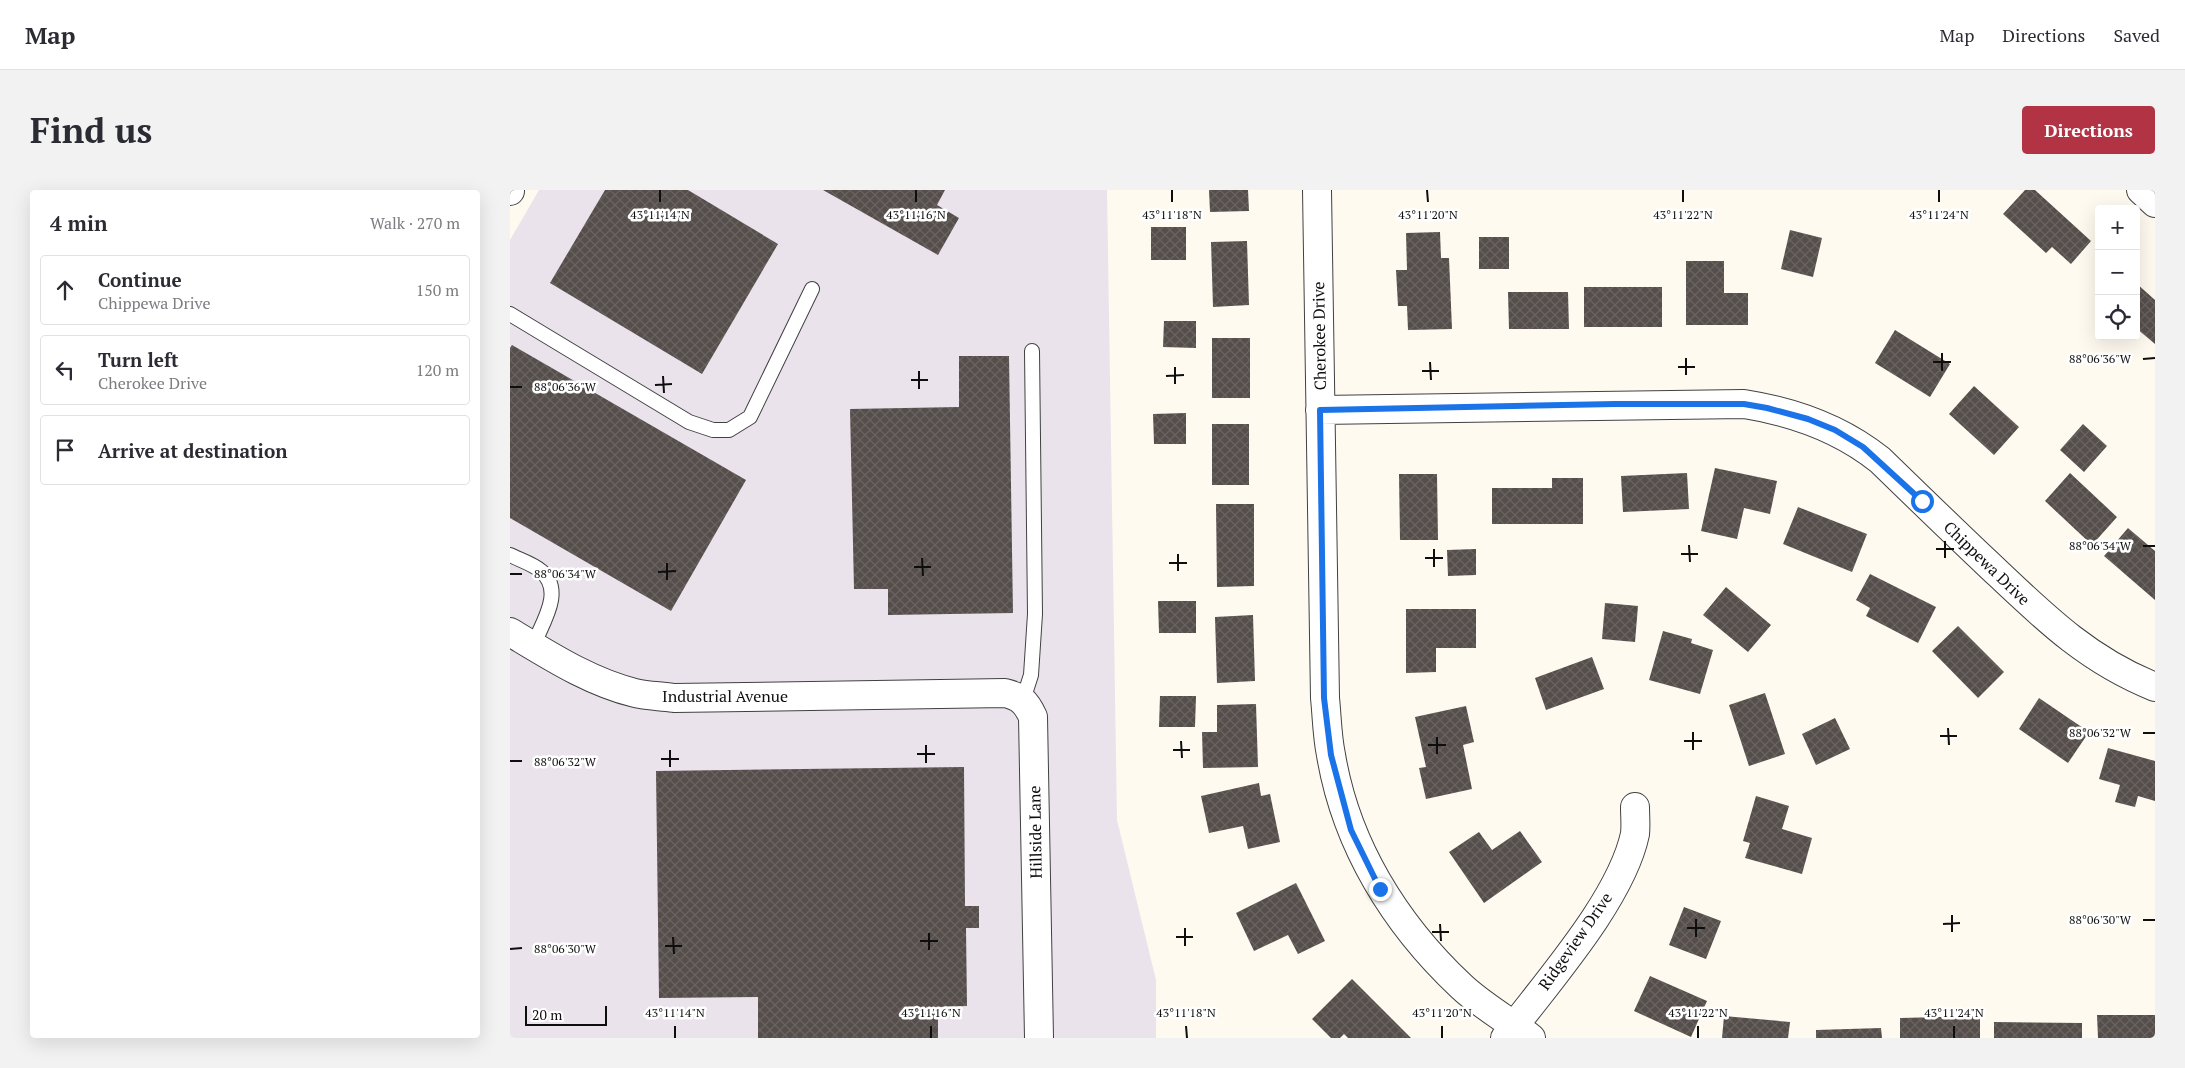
<!DOCTYPE html>
<html lang="en">
<head>
<meta charset="utf-8">
<style>
	body { margin:0; font-family:"PT Serif",serif; background:#f2f2f3; color:#2b2b33 }
	.controls { position:absolute; right:15px; top:15px; display:grid; overflow:hidden; border-radius:5px; box-shadow:0 5px 20px #0002 }
	.controls button { width:45px; height:45px; display:grid; place-items:center; padding:0; border:0; border-bottom:1px solid #e1e1e2; background:#fff; color:#2b2b33; font:25px sans-serif }
	.scale { position:absolute; left:15px; bottom:12px; width:82px; box-sizing:border-box; padding-left:5px; border:2px solid #0e0e0e; border-top:0; font-size:14px; line-height:18px; white-space:nowrap; color:#0e0e0e; -webkit-text-stroke:4px #fff; paint-order:stroke }
	.stop { position:absolute; width:15px; height:15px; margin:-11px; border:4px solid #1a73e8; border-radius:50%; background:#fff }
	.stop.end { background:#1a73e8; border-color:#fff; box-shadow:0 1px 5px #0008 }
	.list { margin:0; padding:0; list-style:none }
	h2 { display:flex; justify-content:space-between; align-items:center; height:65px; margin:0; padding:0 20px; font-size:21px }
	h2 small { font-size:16px; font-weight:400; color:#7c7c81 }
	.list li { display:grid; grid-template-columns:32px 1fr auto; gap:15px; align-items:center; box-sizing:border-box; height:70px; margin:0 10px 10px; padding:0 10px; border:1px solid #e1e1e2; border-radius:5px }
	.list b { display:block; font-size:19px; white-space:nowrap }
	.list p { margin:0; font-size:16px; white-space:nowrap; color:#7c7c81 }
	.list em { font-size:16px; font-style:normal; color:#7c7c81 }
	.icon { flex:none; width:28px; height:28px; fill:none; stroke:currentColor; stroke-width:2; stroke-linecap:round; stroke-linejoin:round }
	.map { position:relative; flex:none; width:1645px; height:848px; overflow:hidden; border-radius:5px }
	header { display:flex; align-items:center; gap:30px; box-sizing:border-box; height:70px; padding:0 25px; background:#fff; border-bottom:1px solid #e1e1e2 }
	header strong { font-size:24px }
	nav { display:flex; gap:28px; margin-inline-start:auto; font-size:18px }
	.intro { display:flex; align-items:center; justify-content:space-between; box-sizing:border-box; height:120px; padding:0 30px }
	h1 { margin:0; font-size:35px }
	.button { padding:12px 22px; border-radius:5px; background:#b13344; color:#fff; font-size:18px; font-weight:700 }
	main { display:flex; gap:30px; padding:0 30px }
	aside { flex:1; background:#fff; border-radius:5px; box-shadow:0 5px 20px #0002 }
	.map>svg:first-child { display:block }
	.industrial { fill:#eae3ec }
	.building { fill:url(#building-cross-hatch) }
	.lines { fill:none; stroke-linecap:round; stroke-linejoin:round }
	.service-casing { stroke:#414141; stroke-width:16 }
	.minor-casing { stroke:#414141; stroke-width:30 }
	.service { stroke:#fff; stroke-width:14 }
	.minor { stroke:#fff; stroke-width:28 }
	.route { stroke:#1a73e8; stroke-width:6 }
	.ticks { fill:none; stroke:#0e0e0e; stroke-width:2 }
	.labels { text-anchor:middle; stroke-width:5; stroke-linejoin:round; paint-order:stroke }
	.street-label { font-size:16px; fill:#0e0e0e; stroke:#fff }
	.ticks-label { font-size:12px; text-anchor:middle; fill:#0e0e0e; stroke:#fff; stroke-width:5; stroke-linejoin:round; paint-order:stroke }
</style>
</head>
<body>
<header>
<strong>Map</strong>
<nav><a>Map</a><a>Directions</a><a>Saved</a></nav>
</header>
<div class="intro"><h1>Find us</h1><a class="button">Directions</a></div>
<main>
<aside>
<h2>4 min<small>Walk · 270 m</small></h2>
<ul class="list">
<li><svg class="icon" aria-label="ahead" viewBox="0 0 24 24"><path d="M12 20V5M6 11l6-6 6 6"/></svg><div><b>Continue</b><p>Chippewa Drive</p></div><em>150 m</em></li>
<li><svg class="icon" aria-label="left" viewBox="0 0 24 24"><path d="M17 20v-9H6M10 6l-5 5 5 5"/></svg><div><b>Turn left</b><p>Cherokee Drive</p></div><em>120 m</em></li>
<li><svg class="icon" aria-label="arrive" viewBox="0 0 24 24"><path d="M6 21V4h12l-3 4 3 4H6"/></svg><div><b>Arrive at destination</b></div></li>
</ul>
</aside>
<div class="map">
<svg width="1645" height="848" viewBox="0 0 1645 848">
	<defs>
		<pattern id="building-cross-hatch" width="8" height="8" patternUnits="userSpaceOnUse" patternTransform="scale(1.25)"><rect width="8" height="8" fill="#554e4b"/><path d="M0 0l8 8M0 8l8-8" fill="none" stroke="#696361"/></pattern>
	</defs>
	<rect width="100%" height="100%" fill="#fefaf0"/>
	<!-- industrial -->
	<path class="industrial" d="M29,0h568l10,630 39,160v58h-646v-798z"/>
	<!-- building -->
	<path class="building" d="M95,0h83l90,54 -76,130 -152,-91z
		M313,0h122l-8,15 22,13 -21,37z
		M699,0h39l1,21 -39,1z
		M1515,0h10l56,51 -20,23 -19,-17 -6,6 -43,-39z
		M641,37h35v33h-35z
		M1280,40l32,8 -9,39 -32,-8z
		M930,42l1,26h8l3,71 -44,1 -1,-24h-9l-2,-36h11l-1,-37z
		M969,47h30v32h-30z
		M737,51l2,64 -36,2 -2,-65z
		M1176,71h38v32h24v32h-62z
		M1626,93l19,17v44l-19,-16z
		M1074,97h78v40h-78z
		M998,102h60l1,37h-60z
		M654,131h32v27l-33,-1z
		M1385,140l55,34 -20,33 -55,-34z
		M702,148h38v60h-38z
		M2,155l234,135 -75,131 -161,-93v-170z
		M449,166h50l4,257 -125,2v-26h-34l-4,-180 109,-2z
		M1464,196l45,41 -25,28 -45,-41z
		M676,223v31h-32l-1,-30z
		M702,234h37v61h-37z
		M1573,234l24,22 -23,26 -24,-22z
		M1205,278l62,13 -7,33 -26,-6 -7,31 -36,-8z
		M1177,283l2,36 -66,3 -2,-36z
		M1560,283l47,44 -25,28 -47,-44z
		M889,284h38l1,66h-38z
		M1042,288h31v46h-91v-36h60z
		M706,314h38v82l-37,1z
		M1288,317l69,27 -15,38 -69,-28z
		M1618,338l27,23v49l-51,-44z
		M966,359v26l-28,1 -1,-26z
		M1360,384l66,33 -18,36 -52,-27 4,-8 -14,-8z
		M1216,397l45,38 -23,27 -45,-37z
		M648,411h38v32h-37z
		M1095,413l33,3 -3,36 -33,-3z
		M896,419h70v39h-40v24l-30,1z
		M743,425l2,66 -38,2 -2,-66z
		M1448,436l46,46 -26,26 -46,-47z
		M1153,441l29,8 -1,4 22,7 -13,44 -51,-14z
		M1082,467l12,32 -58,21 -11,-32z
		M1255,503l20,61 -36,12 -20,-61z
		M650,506h36l-1,31h-36z
		M1529,508l50,34 -21,31 -49,-34z
		M746,514l2,63 -55,1 -1,-36h15v-27z
		M956,516l8,36 -11,3 9,44 -46,10 -7,-31 7,-1 -11,-50z
		M1325,528l15,31 -34,16 -14,-31z
		M1598,558l47,13v40l-17,-5 -3,11 -20,-5 5,-17 -21,-6z
		M454,577l1,139h14v22h-13l1,78 -29,1v31h-180v-41l-99,1 -3,-227z
		M749,593l2,13 9,-2 10,48 -32,7 -5,-23 -34,7 -8,-37z
		M1246,606l33,10 -7,23 30,9 -10,36 -57,-16 5,-15 -7,-2z
		M1010,641l22,31 -58,41 -35,-51 30,-20 13,18z
		M786,693l29,58 -27,13 -10,-19 -34,16 -18,-38z
		M1174,717l37,14 -15,38 -37,-14z
		M1140,786l57,25 -16,36 -57,-26z
		M842,789l59,59h-63l-4,-4 -4,4h-9l-19,-19z
		M1587,825h58v23h-57z
		M1214,826l66,6 -2,16h-66z
		M1470,826v22h-80v-20z
		M1484,832l88,1v15h-88z
		M1371,838l1,10h-66v-8z"/>
	<g class="lines">
		<!-- service casing -->
		<g class="service-casing">
			<path id="service" d="M0,124l179,108 24,8h16l21,-13 62,-128
				M0,365c10,5 23,9 31,16 24,20 1,52 -8,75
				M513,510l8,-25 4,-61 -3,-263"/>
		</g>
		<!-- minor casing -->
		<g class="minor-casing">
			<path id="minor" d="M807,0l8,508c2,19 2,38 6,57 15,90 64,169 130,231 21,20 47,34 70,52
				M1631,0l14,13
				M0,1v-1
				M810,220l424,-6c51,8 96,24 136,56 36,35 71,69 107,103 54,51 98,96 168,124
				M0,442c40,24 80,50 125,61 12,3 26,3 39,5l331,-5c16,4 21,9 28,24l6,321
				M995,848c41,-55 116,-138 130,-204 1,-9 0,-18 0,-27"/>
		</g>
		<!-- service -->
		<use href="#service" class="service"/>
		<!-- minor -->
		<use href="#minor" class="minor"/>
	</g>
	<g class="lines">
		<!-- route -->
		<path class="route" d="M870,699l-29,-59 -20,-75 -7,-57 -4,-288 295,-6h129l23,4 41,11 27,11 28,17 59,54"/>
	</g>
	<!-- ticks -->
	<path class="ticks" d="M150,0v12M406,0v12M662,0v12M917,0l1,12M1173,0v12M1429,0v12M1432,163v18M1176,168v17M1633,169l12,-1M920,172l1,18M1423,172h18M665,177v17M1168,177h17M409,181v18M912,181h17M153,186l1,17M656,186l18,-1M401,190h17M145,195l17,-1M0,197h12M1435,351v17M1179,355l1,17M1633,356h12M924,359v18M1426,359h18M668,364v17M1171,364h17M412,368l1,18M915,368h18M157,373v17M659,373h18M404,377h17M148,382l18,-1M0,384h12M1438,538l1,17M1183,542v18M1633,543h12M1430,546h17M927,547v17M671,551l1,17M1174,551h18M416,555v18M918,555h18M160,560v17M663,560h17M407,564h18M151,569h18M0,571h12M1442,725v17M1186,729v18M1633,730h12M930,734l1,17M1433,734l17,-1M675,738v18M1177,738h18M922,742h17M419,743v17M163,747l1,17M666,747h17M410,751h18M155,756h17M0,759l12,-1M165,836v12M421,836v12M676,836l1,12M932,836v12M1188,836v12M1444,836v12"/>
	<g class="labels">
		<!-- street labels -->
		<g class="street-label">
			<text transform="translate(809 146) rotate(-91)" y="6">Cherokee Drive</text>
			<text transform="translate(1477 373) rotate(44)" y="6">Chippewa Drive</text>
			<text x="215" y="512">Industrial Avenue</text>
			<text transform="translate(525 642) rotate(-91)" y="6">Hillside Lane</text>
			<text transform="translate(1065 751) rotate(-55)" y="6">Ridgeview Drive</text>
		</g>
	</g>
	<g class="ticks-label">
		<text x="150" y="29">43°11'14"N</text>
		<text x="406" y="29">43°11'16"N</text>
		<text x="662" y="29">43°11'18"N</text>
		<text x="918" y="29">43°11'20"N</text>
		<text x="1173" y="29">43°11'22"N</text>
		<text x="1429" y="29">43°11'24"N</text>
		<text x="1590" y="173">88°06'36"W</text>
		<text x="55" y="201">88°06'36"W</text>
		<text x="1590" y="360">88°06'34"W</text>
		<text x="55" y="388">88°06'34"W</text>
		<text x="1590" y="547">88°06'32"W</text>
		<text x="55" y="576">88°06'32"W</text>
		<text x="1590" y="734">88°06'30"W</text>
		<text x="55" y="763">88°06'30"W</text>
		<text x="165" y="827">43°11'14"N</text>
		<text x="421" y="827">43°11'16"N</text>
		<text x="676" y="827">43°11'18"N</text>
		<text x="932" y="827">43°11'20"N</text>
		<text x="1188" y="827">43°11'22"N</text>
		<text x="1444" y="827">43°11'24"N</text>
	</g>
</svg>
<div class="controls">
<button>+</button>
<button>−</button>
<button><svg class="icon" aria-label="locate" viewBox="0 0 24 24"><circle cx="12" cy="12" r="6"/><path d="M12 2v4M12 18v4M2 12h4M18 12h4"/></svg></button>
</div>
<div class="scale">20 m</div>
<div class="stop" style="left:1412px;top:311px"></div>
<div class="stop end" style="left:870px;top:699px"></div>
</div>
</main>
</body>
</html>
